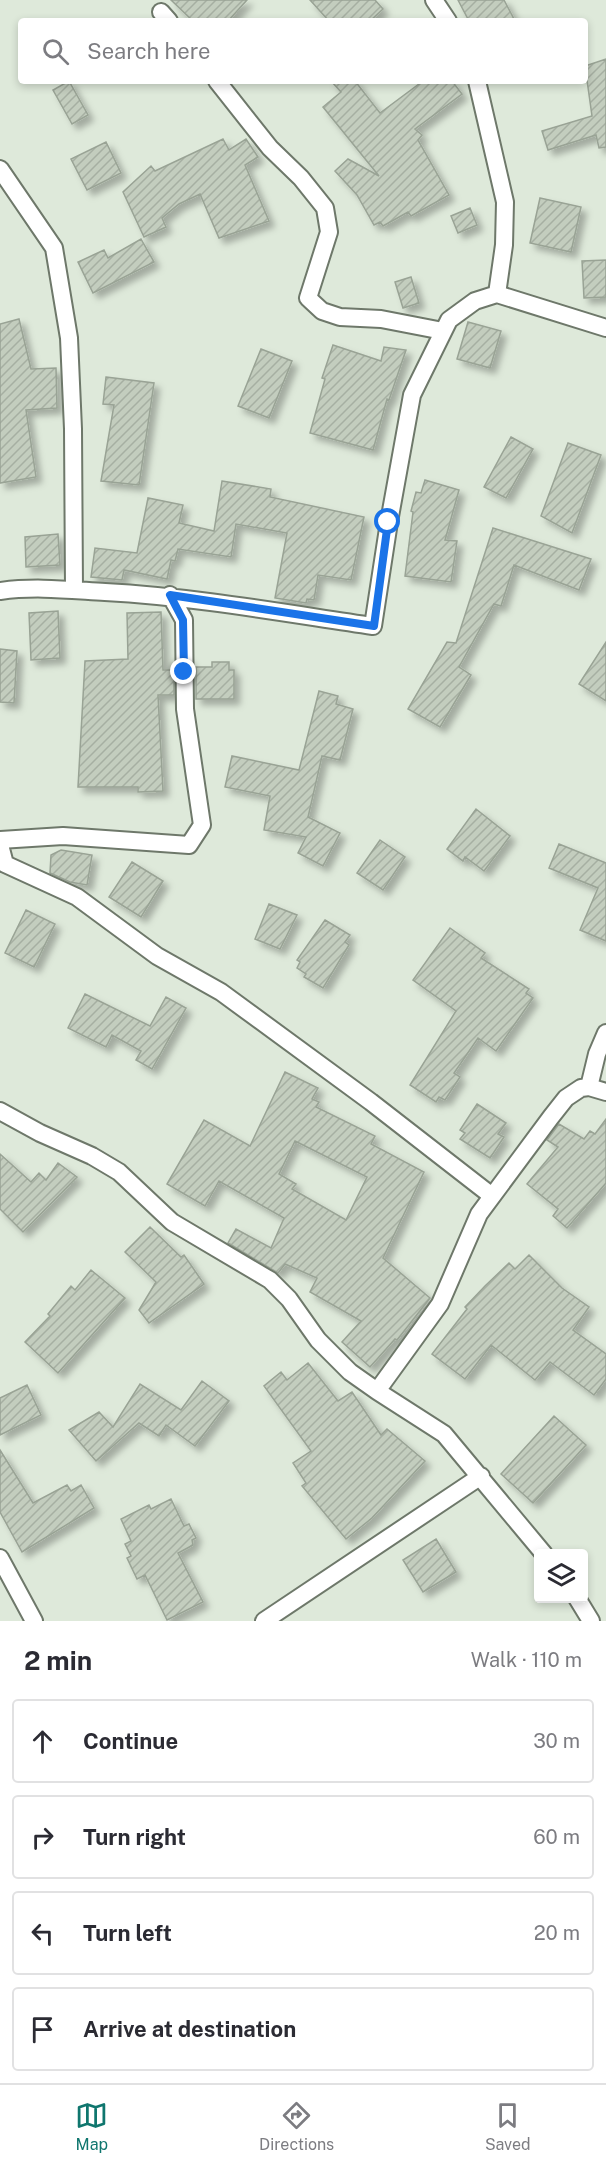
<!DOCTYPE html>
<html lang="en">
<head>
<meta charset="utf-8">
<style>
	body { margin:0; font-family:"Public Sans",sans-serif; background:#f7f7f7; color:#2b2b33 }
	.controls { position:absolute; right:18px; bottom:18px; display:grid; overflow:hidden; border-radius:6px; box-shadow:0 3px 9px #0003 }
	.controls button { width:54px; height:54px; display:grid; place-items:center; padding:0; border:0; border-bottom:2px solid #e1e1e2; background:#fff; color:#2b2b33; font:30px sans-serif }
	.stop { position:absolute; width:18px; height:18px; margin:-14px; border:4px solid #1a73e8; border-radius:50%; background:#fff }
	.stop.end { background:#1a73e8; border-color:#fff; box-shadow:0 2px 6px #0008 }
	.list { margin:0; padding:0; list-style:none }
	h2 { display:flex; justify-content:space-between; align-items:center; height:78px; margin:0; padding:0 24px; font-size:26px }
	h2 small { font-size:20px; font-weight:400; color:#7c7c81 }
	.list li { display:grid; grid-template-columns:39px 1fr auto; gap:18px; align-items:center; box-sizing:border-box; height:84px; margin:0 12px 12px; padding:0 12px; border:2px solid #e1e1e2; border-radius:6px }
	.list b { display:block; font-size:22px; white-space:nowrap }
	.list em { font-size:20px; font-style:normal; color:#7c7c81 }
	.icon { flex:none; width:33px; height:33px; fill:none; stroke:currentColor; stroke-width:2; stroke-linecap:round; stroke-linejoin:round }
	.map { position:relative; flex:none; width:606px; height:1621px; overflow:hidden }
	.search { position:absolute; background:#fff; box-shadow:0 3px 9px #0003; left:18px; right:18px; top:18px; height:66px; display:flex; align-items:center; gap:15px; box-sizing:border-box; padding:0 21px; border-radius:6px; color:#7c7c81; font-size:22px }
	.sheet { height:462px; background:#fff }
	nav { display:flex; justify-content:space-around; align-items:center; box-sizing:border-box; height:84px; border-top:2px solid #e1e1e2; background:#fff; font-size:16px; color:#7c7c81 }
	nav a { display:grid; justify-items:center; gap:3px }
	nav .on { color:#0f766e }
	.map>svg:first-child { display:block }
	.building { fill:url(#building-hatch); stroke:#99a395; stroke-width:1.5; fill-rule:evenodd; filter:url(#shadow) }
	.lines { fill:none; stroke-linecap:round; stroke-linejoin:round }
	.street-casing { stroke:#6e786a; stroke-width:20 }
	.street { stroke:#fff; stroke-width:16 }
	.route { stroke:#1a73e8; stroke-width:8 }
</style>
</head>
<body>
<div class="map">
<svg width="606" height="1621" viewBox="0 0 606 1621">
	<defs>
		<pattern id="building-hatch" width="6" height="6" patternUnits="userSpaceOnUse" patternTransform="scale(1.5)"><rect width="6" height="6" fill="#c3cdbe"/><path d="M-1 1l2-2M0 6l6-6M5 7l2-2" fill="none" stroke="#a6afa2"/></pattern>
		<filter id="shadow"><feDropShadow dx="5.5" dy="5.5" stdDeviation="3" flood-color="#0004"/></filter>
	</defs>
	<rect width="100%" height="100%" fill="#dee9da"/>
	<!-- building -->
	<path class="building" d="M171,0h76l-19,21h-35z
		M310,0h65l8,9 -13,12h-41z
		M458,0h46l11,21h-46z
		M606,59v88l-7,1 -3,-13 -48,15 -6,-19 50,-15 -7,-50z
		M69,81l19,34 -16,9 -19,-34z
		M331,81h24l25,32 43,-32h29l10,13 -47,35 7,6 -4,5 31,55 -38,21 -3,-4 -25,14 -3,-4 -6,3 -17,-30 -22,-24 13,-12 31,17 -56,-69 18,-15z
		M223,139l6,11 17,-11 12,18 -13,8 24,56 -50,17 -19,-44 -21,10 -17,14 4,9 -22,10 -21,-45 28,-26 4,5z
		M106,142l15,31 -34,17 -16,-31z
		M540,198l41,9 -10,45 -41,-9z
		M470,208l7,17 -19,8 -7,-17z
		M141,239l13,23 -61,31 -15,-31 26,-12 4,8z
		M606,260v37l-22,1 -2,-37z
		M411,277l8,26 -16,5 -8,-26z
		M19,319l12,50 25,-1 1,40 -31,2 10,67 -36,6v-159z
		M468,322l33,9 -11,37 -33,-9z
		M333,345l48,16 3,-14 22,3 -17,50 -2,-1 -14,51 -63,-17 15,-54 -3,-1z
		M261,349l31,12 -23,57 -31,-12z
		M106,377l48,6 -15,102 -38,-4 13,-76 -11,-1z
		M511,437l22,12 -27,49 -22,-11z
		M568,443l33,12 -29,78 -31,-17z
		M425,480l34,10 -14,50 12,1 -6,41 -46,-6 8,-64 -2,-1 5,-19 5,1z
		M222,481l49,8 -1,8 94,20 -13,63 -33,-5 -4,25 -7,-1 -1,4 -31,-5 12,-65 -51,-9 -5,33 -53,-8 -3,12 -4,-1 -4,19 -43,-9 -2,10 -31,-3 4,-29 42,5 11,-55 35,7 -4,18 35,8z
		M493,528l98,31 -12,31 -65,-25 -13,41 -7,-2 -35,63 12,8 -31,52 -32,-18 39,-67 9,1z
		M58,534l2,31 -34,2 -1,-30z
		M58,611l2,47 -29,2 -2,-47z
		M161,612l2,58h11v25h-16l5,96 -25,1v-5h-60l7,-126 43,-2 -1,-46z
		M606,642v59l-27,-17z
		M0,649l17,2 -3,52 -14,-1z
		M212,662h17v8h5v29h-38v-32h16z
		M319,691l19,5 -2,8 17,5 -13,51 -18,-4 -14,61 32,16 -17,33 -25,-13 8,-16 -42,-7 6,-34 -45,-9 7,-31 67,14z
		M476,809l34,27 -26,35 -19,-14 -2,4 -16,-12z
		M380,840l25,17 -22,33 -26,-17z
		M559,844l47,19v78l-26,-11 18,-42 -49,-20z
		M61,850l31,5 -5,30 -17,-3 -20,-9 1,-18z
		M132,862l31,19 -22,36 -32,-20z
		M269,904l28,11 -17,34 -25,-10z
		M26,910l29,14 -21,43 -29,-14z
		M325,920l25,15 -5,7 4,3 -26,43 -19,-11 2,-3 -9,-6 3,-6 -3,-2z
		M450,928l35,25 -4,5 48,31 -3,4 7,5 -37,53 -18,-13 -24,35 6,4 -15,23 -6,-3 -3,5 -26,-17 46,-74 -43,-31z
		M85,994l65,32 16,-29 20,11 -34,61 -16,-9 5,-9 -29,-16 -6,12 -38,-19z
		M285,1072l33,16 -6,11 7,3 -3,5 59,29 -4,8 53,28 -41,86 47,40 -33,42 -2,-1 -25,28 -28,-25 19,-21 -51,-29 7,-14 -32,-14 -7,9 -50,-30 8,-14 35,19 13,-30 -65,-37 -14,25 -38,-22 37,-64 46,26zM295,1141l72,36 -21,43 -54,-31 4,-5 -17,-10z
		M477,1104l29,19 -8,11 6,3 -14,21 -30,-19 5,-6 -5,-3z
		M606,1119v64l-39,45 -14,-12 5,-7 -31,-25 31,-37 -11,-7 12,-16 25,15 6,-8 5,3z
		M0,1154l31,28 8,-9 7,7 12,-17 19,14 -54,55 -23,-23z
		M150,1227l31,30 3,-2 20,29 -55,39 -10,-13 17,-28 -31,-30z
		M529,1255l33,33 27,19 -16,23 33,24v25l-12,16 -44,-33 -15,18 -44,-35 -26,34 -33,-25 35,-45 -2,-2 20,-21 24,-23 6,6z
		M91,1270l34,28 -67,75 -33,-31 25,-26 -2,-2 23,-28 4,4z
		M308,1363l30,38 14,-9 29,43 6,-6 38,32 -53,57 -26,21 -44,-53 4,-3 -13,-20 18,-12 -47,-65 17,-14 6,8z
		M202,1381l27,20 -34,45 -29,-21 -7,11 -20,-13 -43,38 -27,-31 30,-18 14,15 27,-43 41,26z
		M27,1385l14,30 -41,20v-37z
		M554,1416l32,29 -53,58 -32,-29z
		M0,1450l33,53 34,-18 4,6 10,-6 13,23 -72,44 -22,-40z
		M171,1499l13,27 5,-2 7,14 -4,2 1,5 -15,8 25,49 -36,18 -22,-45 -8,4 -10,-21 4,-2 -6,-12 6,-3 -10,-22 28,-14 2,4z
		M436,1539l20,33 -33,20 -20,-32z"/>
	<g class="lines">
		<!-- street casing -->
		<g class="street-casing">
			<path id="street" d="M434,0l14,21
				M161,12l8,9
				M217,81l53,67 31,30 24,30 4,24 -21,66 14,13 18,6 41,2 62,12
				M477,81l28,121 -1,43 -7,49
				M0,169l54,79 15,90 4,91 1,160
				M0,591c36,-5 70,-1 105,1 91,5 179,21 268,34l16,-104 23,-127 37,-75 26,-19 22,-7 109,34
				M0,840l63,-4 126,9 13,-20 -17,-116 -1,-89 -14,-25
				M0,845l5,19 72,33 80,59 64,36 150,110 121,94
				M589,1087l8,-33 9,-21
				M0,1111l40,22 52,23 27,16 53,50 98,58 19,19 29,41 32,32 27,19 63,-87 39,-90 72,-97 15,-19 15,-10 8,-1 17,5
				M377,1391l67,43 100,120
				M0,1558l34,63
				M577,1598l14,23
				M264,1621l217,-145"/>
		</g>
		<!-- street -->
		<use href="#street" class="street"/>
	</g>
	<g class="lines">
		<!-- route -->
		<path class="route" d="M184,672l-1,-52 -13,-25 204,31 14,-104"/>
	</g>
</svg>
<div class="controls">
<button><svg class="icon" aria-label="layers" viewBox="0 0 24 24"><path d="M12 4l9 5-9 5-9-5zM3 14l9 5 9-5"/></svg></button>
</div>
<div class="stop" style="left:388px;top:522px"></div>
<div class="stop end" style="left:184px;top:672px"></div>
<div class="search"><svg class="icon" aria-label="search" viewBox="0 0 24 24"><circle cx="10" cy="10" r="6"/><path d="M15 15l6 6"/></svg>Search here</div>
</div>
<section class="sheet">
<h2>2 min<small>Walk · 110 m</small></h2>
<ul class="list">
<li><svg class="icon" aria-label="ahead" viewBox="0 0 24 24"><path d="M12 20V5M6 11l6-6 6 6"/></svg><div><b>Continue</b></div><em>30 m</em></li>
<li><svg class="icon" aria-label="right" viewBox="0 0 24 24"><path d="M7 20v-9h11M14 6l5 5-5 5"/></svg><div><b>Turn right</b></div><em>60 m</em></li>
<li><svg class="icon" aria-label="left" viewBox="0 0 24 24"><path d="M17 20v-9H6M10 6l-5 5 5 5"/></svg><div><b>Turn left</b></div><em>20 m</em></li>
<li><svg class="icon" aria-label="arrive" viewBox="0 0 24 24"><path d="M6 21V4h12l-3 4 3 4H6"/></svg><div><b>Arrive at destination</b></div></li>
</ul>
</section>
<nav>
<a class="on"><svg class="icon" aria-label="map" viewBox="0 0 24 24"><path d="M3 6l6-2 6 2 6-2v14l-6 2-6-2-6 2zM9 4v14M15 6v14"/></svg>Map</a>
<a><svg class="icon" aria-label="directions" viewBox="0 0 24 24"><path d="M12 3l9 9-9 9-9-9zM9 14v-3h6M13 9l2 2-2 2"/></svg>Directions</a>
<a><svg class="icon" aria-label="saved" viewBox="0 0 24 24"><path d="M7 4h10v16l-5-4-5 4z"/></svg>Saved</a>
</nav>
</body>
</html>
